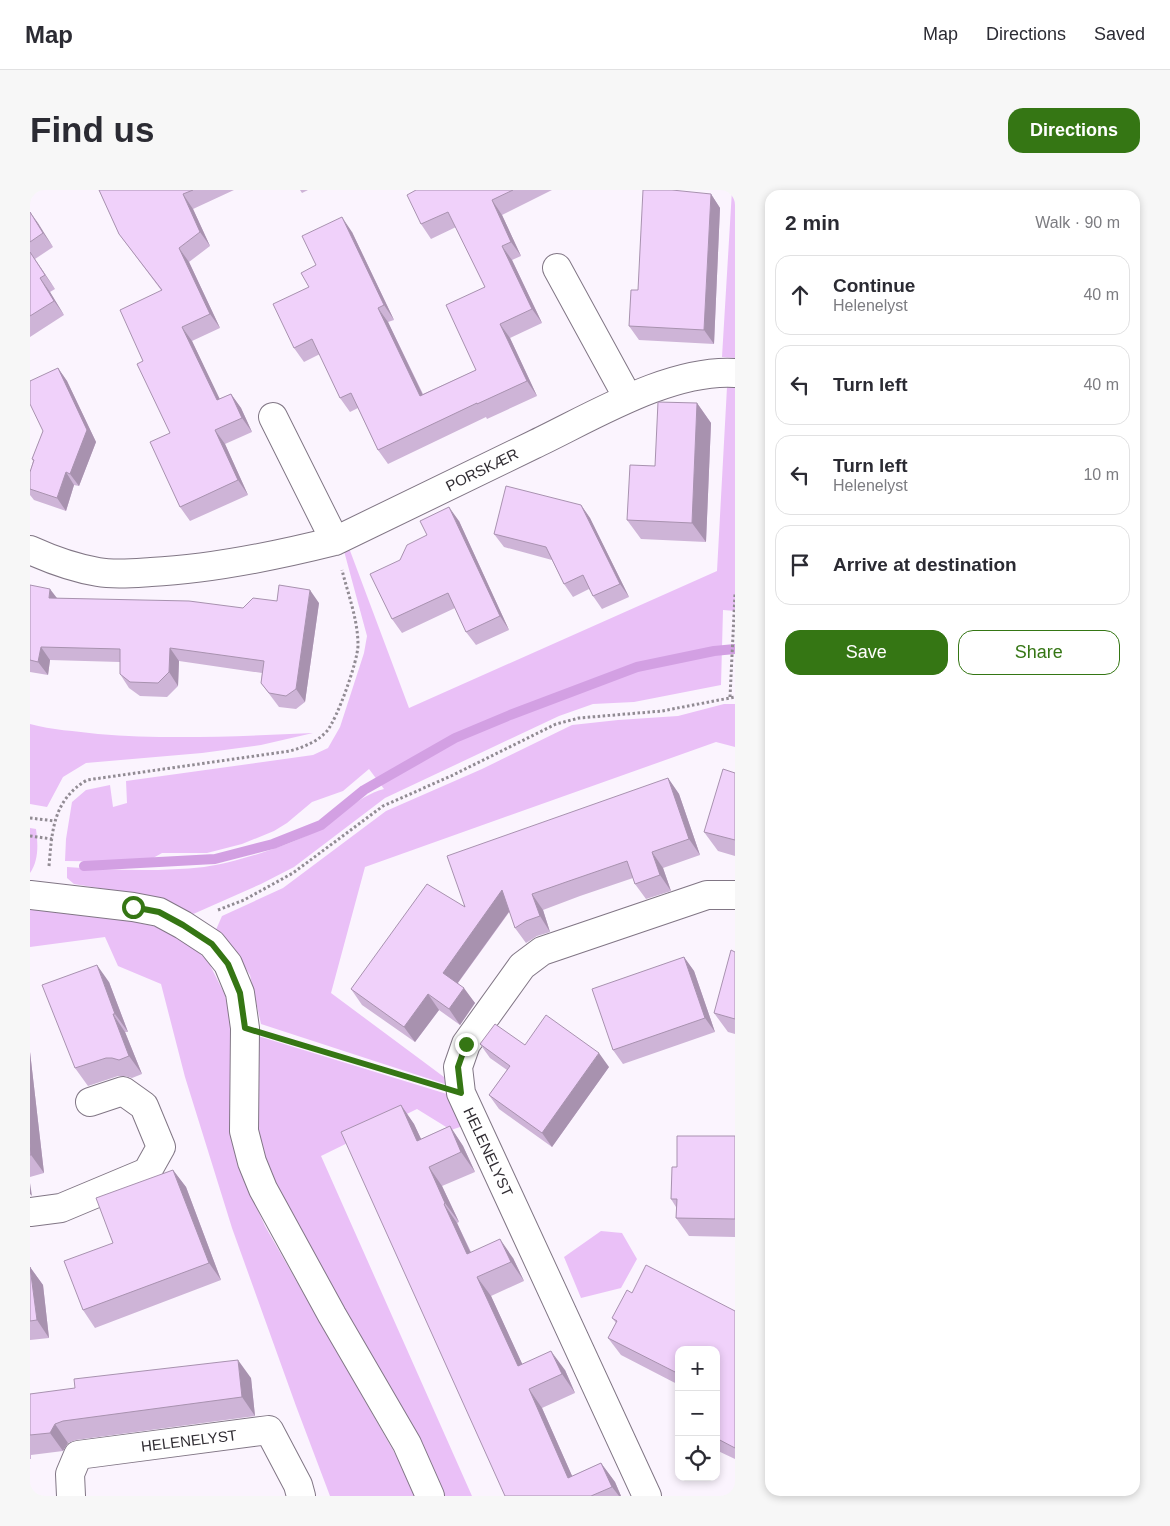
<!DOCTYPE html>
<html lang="en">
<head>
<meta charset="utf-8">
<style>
	body { margin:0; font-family:Arial,sans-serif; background:#f7f7f7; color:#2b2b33 }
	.controls { position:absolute; right:15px; bottom:15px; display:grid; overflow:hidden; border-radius:10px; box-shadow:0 2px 8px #0003 }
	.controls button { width:45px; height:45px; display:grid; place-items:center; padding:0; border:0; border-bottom:1px solid #e1e1e2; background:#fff; color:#2b2b33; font:25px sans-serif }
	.stop { position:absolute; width:15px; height:15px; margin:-11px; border:4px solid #357614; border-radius:50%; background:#fff }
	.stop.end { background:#357614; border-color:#fff; box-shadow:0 1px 5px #0008 }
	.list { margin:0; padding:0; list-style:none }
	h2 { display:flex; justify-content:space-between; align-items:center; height:65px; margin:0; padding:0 20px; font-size:21px }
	h2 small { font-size:16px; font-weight:400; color:#7c7c81 }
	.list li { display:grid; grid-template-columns:32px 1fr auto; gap:15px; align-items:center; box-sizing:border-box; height:80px; margin:0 10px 10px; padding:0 10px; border:1px solid #e1e1e2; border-radius:15px }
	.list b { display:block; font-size:19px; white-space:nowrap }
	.list p { margin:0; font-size:16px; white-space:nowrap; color:#7c7c81 }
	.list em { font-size:16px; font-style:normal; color:#7c7c81 }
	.actions { display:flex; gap:10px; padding:15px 20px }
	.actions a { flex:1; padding:11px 0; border:1px solid #357614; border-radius:15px; text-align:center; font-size:18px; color:#357614 }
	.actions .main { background:#357614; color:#fff }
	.icon { flex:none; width:28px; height:28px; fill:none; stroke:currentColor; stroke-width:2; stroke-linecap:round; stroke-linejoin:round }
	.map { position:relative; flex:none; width:705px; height:1306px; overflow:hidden; border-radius:15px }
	header { display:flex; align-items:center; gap:30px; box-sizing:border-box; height:70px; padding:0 25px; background:#fff; border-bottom:1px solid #e1e1e2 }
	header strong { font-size:24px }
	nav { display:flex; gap:28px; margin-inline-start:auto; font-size:18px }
	.intro { display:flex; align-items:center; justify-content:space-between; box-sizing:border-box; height:120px; padding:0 30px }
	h1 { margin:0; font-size:35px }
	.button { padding:12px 22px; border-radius:15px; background:#357614; color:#fff; font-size:18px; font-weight:700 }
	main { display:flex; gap:30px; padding:0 30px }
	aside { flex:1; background:#fff; border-radius:15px; box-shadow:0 2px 8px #0003 }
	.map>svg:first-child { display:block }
	.green { fill:#eac0f7 }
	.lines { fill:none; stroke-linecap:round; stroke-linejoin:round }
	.stream { stroke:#d3a0e3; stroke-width:10 }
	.minor-casing { stroke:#817685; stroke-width:30 }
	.path { stroke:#918b93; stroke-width:3; stroke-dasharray:2.5 2.5; stroke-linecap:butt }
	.minor { stroke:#fff; stroke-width:28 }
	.wall { fill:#ceb4d7 }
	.shaded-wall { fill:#a892af }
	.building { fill:#f0d1fa; stroke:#a892af }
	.route { stroke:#357614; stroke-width:6 }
	.labels { text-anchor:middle; stroke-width:4; stroke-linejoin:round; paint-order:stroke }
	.street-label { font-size:15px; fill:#312d33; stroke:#fff }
</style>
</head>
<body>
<header>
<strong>Map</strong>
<nav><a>Map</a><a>Directions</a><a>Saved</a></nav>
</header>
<div class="intro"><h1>Find us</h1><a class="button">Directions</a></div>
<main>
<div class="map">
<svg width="705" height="1306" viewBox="0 0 705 1306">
	<rect width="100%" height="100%" fill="#fbf4fe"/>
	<!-- green -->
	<path class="green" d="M702,0h3v168l-13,-1z
		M697,197h8v224l-12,-1 -2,75 -87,17 -41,2 -34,12 -174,82 -91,69 -33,17 -70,31 -62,-22 -55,-9 -7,-6v-11c45,3 91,5 137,0 29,-4 76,-19 102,-31 28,-12 50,-40 78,-47l-15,-20 -26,22 -31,11 -25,21 -13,8 -32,13 -35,9h-45l-16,9 -81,-1 1,-22 6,-37 14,-12 24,-5 3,22 14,-4 -1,-22 187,-26 15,-7 12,-21 24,-74 3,-17 -23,-85 5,-3 60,160 308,-137z
		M694,514h11v43l-19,-5 -351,125 -34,126 113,84 1,7 -184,-60 -11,-49 -21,-32 -14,-11 7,-16 61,-28 103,-77 96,-42 90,-44 46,-5 60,-4z
		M0,534c22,6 45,7 68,10 72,6 144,2 215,-1l-52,12 -59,8 -116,10 -23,14 -16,30 -17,-3z
		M0,638l6,1c2,15 3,31 -6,44z
		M0,717l85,11 48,10 25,15 20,18 17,34 7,30 13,157 20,44 144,252 7,18h-86l-34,-90 -64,-178 -47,-151 -24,-93 -43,-18 -13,-29 -75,10z
		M228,846l189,58 16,32 -12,4 -34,-21 -96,47 151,340h-31l-167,-309 -19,-54z
		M571,1041l21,2 15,26 -16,29 -40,10 -17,-41z"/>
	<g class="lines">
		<!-- stream -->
		<path class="stream" d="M54,676l131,-7 58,-15 48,-19 43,-35 91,-52 55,-23 127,-48 77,-16 21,-2"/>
		<!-- minor casing -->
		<g class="minor-casing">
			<path id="minor" d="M527,78l71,130
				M243,227l62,124
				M0,360c22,10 44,18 68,22 17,3 37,1 53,0 62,-3 124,-16 184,-31 66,-32 132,-64 198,-96 59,-28 136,-76 202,-72
				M0,705l103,12 26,5 24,13 29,19 16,20 12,29 5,35 -1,103 8,31 11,27 69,126 75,129 23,52
				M0,1022l31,-4 86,-36 14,-25 -17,-41 -21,-15 -33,11
				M41,1306l-1,-22 8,-19 191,-25 29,55 3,11
				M617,1306l-186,-403 -3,-26 8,-23 56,-78 20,-15 165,-56h28"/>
		</g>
		<!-- path -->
		<path class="path" d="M700,507l5,-103
			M0,628l25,3
			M0,646l22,3
			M19,676c3,-35 4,-66 38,-86l203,-29c14,-4 27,-9 37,-20 10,-12 31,-70 31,-86 0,-25 -10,-51 -16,-75
			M188,720l26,-10 49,-27 90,-67 68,-30 105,-52 23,-6 83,-7 73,-14
			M245,847l155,47"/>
		<!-- minor -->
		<use href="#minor" class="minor"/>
	</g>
	<!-- wall -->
	<path class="wall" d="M69,0h135l-41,19 17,37 -21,16 31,66 -28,13 27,58 12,-5 10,14 11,24 -27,12 23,51 -58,26 -10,-14 -10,-74 -27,-72 18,-71 -42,-56z
		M270,0h8l-6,3z
		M386,0h136l-50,25 19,41 -9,4 30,63 -32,15 27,58 -50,23 -1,-2 -98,47 -10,-14 -20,-42 -8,4 -10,-14 -20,-44 -16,8 -10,-14 15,-61 7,-22 36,-33 42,88 -6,2 35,72 53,-24 9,-83 -29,-60 -25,12 -10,-15z
		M681,4l9,14 -6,136 -75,-4 -10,-14 9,-36z
		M0,22l23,35 -18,12 20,30 -5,3 14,23 -34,22z
		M28,178l9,13 29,61 -17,44 -5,-1 -8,26 -32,-11 -4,-5v-23l3,-11 -1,-2 11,-28z
		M667,213l14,20 -5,119 -65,-3 -14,-19 28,-54z
		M551,315l9,13 39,79 -27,12 -9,-13 -4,-7 -16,8 -9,-13 -12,-24 -48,-13 -10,-13z
		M429,331l50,109 -33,15 -10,-13 -11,-24 -53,25 -10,-14 8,-59z
		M0,395l27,13 186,10 34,-7 42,2 -14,99 -9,7 -17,-2 -18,-24 1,-10 -83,-12 -1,25 -11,11 -27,-1 -11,-8 -9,-14v-12l-70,-2 -2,15 -18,-3z
		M705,583v83l-17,-5 -14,-19z
		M638,588l11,16 21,61 -37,13 8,23 -25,8 -11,-15 -2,-6 -53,18 -37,14 7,22 -13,4 -11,7 -11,-15 -5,-17 -52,72 17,20 -15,22 -21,-15 -24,32 -53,-37 -11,-16 114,-82z
		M705,762v82l-7,-2 -14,-19z
		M654,767l10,14 21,61 -92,32 -10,-14z
		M79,792l19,50h-3l17,42 -10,4 -7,-2h-7l-30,10 -13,-18z
		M450,854l45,1 84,22 -57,80 -53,-38 -10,-14 18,-25 -17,-12z
		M0,862l14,121 -14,4z
		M371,915l13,19 7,15 29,-13 13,20 12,26 -33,14 17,36 -2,1 14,29 42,6 11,23 -33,15 31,68 43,6 10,23 -33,15 30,68 29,-13 14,19 6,14h-116z
		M705,946v101l-46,-1 -13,-18v-11l-5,-8 6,-32z
		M143,980l13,17 35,93 -126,48 -12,-18 30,-67z
		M0,1077l13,18 6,53 -19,2z
		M602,1103l103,18v148l-19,-9v-100h-37v35l-58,-30 -13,-17 8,-15 -4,-5z
		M221,1188l4,38 -179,24 -8,3 -5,8 -32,4v4h-1v-65z"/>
	<!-- shaded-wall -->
	<path class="shaded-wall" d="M153,4l10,15 17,37 -10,-14z
		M681,4l9,14 -6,136 -10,-14z
		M462,10l10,15 19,41 -10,-14z
		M0,22l8,11 15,24 -10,-14z
		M312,27l10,15 42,88 -10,-15z
		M472,56l10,14 30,63 -10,-14z
		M149,58l10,14 31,66 -10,-14z
		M0,61l5,8 20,30 -10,-14z
		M10,88l10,14 14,23 -10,-14z
		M348,118l10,14 42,88 -10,-14z
		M470,134l10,14 27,58 -10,-15z
		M152,137l10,14 35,73 -10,-14z
		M28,178l9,13 29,61 -17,44 -9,-12z
		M201,204l10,14 11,24 -10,-14z
		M667,213l14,20 -5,119 -14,-19z
		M185,240l10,14 23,51 -10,-15z
		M36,282l8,13 -8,26 -9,-13z
		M551,315l9,13 39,79 -9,-13z
		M419,317l10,14 50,109 -9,-14z
		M20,399l10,13 -11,-4z
		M280,400l9,13 -14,99 -9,-13z
		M11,457l9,13 -2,15 -10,-13z
		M140,458l9,13 -1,25 -9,-14z
		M638,588l11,16 21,61 -11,-16z
		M622,662l11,16 8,23 -11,-16z
		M472,700l11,16 -59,82 -11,-15z
		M502,704l11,16 7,22 -10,-16z
		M654,767l10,14 21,61 -10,-14z
		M67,775l12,17 19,50 -13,-18z
		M434,798l11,15 -15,22 -11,-16z
		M398,804l11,16 -24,32 -11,-15z
		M83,824l12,18 17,42 -13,-18z
		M0,862l14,121 -13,-18 -1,-12z
		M569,863l10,14 -57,80 -10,-14z
		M371,915l13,19 17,36 -14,-19z
		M420,936l13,20 12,26 -14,-20z
		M399,977l13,19 17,36 -14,-19z
		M143,980l13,17 35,93 -12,-17z
		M0,993l2,13 -2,-2z
		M414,1014l13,19 23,50 -13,-19z
		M470,1049l13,19 11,23 -13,-19z
		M0,1077l13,18 6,53 -12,-18z
		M447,1087l14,19 41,89 -14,-19z
		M521,1161l14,19 10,23 -13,-19z
		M208,1170l13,18 4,38 -13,-19z
		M499,1199l13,19 39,88 -13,-18z
		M25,1234l13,19 -5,8 -13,-18z
		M571,1273l14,19 6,14h-2l-7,-9z"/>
	<!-- building -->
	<path class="building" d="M69,0h94l-10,4 17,38 -21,16 31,66 -28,13 35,73 14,-6 11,24 -27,12 23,50 -58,27 -30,-65 20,-9 -33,-69 6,-3 -23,-51 42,-20 -43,-56z
		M386,0h97l-21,10 19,42 -9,4 30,63 -32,15 27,57 -50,23v-1l-99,47 -27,-57 -11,5 -28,-59 -18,9 -21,-44 36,-17 -8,-14 15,-8 -14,-29 40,-19 42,88 -6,3 42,88 56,-26 -30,-65 39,-18 -37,-75 -27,12 -14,-29z
		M613,0h29l39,4 -7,136 -75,-4 2,-36h7z
		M0,22l13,21 -13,9z
		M0,62l15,23 -5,3 14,23 -24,15z
		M28,178l29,62 -17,44 -4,-2 -9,26 -27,-9v-17l4,-12 -2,-1 11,-28 -13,-27v-23z
		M628,212l39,1 -5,120 -65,-3 3,-55 25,1z
		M476,296l75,19 39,79 -27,12 -10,-21 -19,9 -18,-37 -52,-13z
		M419,317l51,109 -34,16 -18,-39 -56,26 -22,-45 30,-14 7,-15 20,-10 -7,-14z
		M0,395l20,4 -1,9 140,3 54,7 10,-10 24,3 2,-16 31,5 -14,99 -10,7 -17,-3 -8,-10 3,-22 -94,-13 -1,24 -11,11 -28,-1 -10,-8v-25l-79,-2 -3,15 -8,-2z
		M693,579l12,4v67l-31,-8z
		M638,588l21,61 -37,13 8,23 -25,9 -8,-23 -58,20 -37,13 8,22 -14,5 -11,7 -13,-38 -59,83 21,15 -15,21 -21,-15 -24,33 -53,-38 76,-105 38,23 -18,-51z
		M701,760l4,2v67l-21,-6z
		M654,767l21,61 -92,32 -21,-61z
		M67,775l18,49h-2l16,42 -10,4 -7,-2h-6l-31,10 -33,-83z
		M516,825l53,38 -57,80 -53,-38 21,-29 -30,-22 15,-20 30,21z
		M371,915l16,36 33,-15 11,26 -32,15 16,36 -1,1 23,50 33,-15 11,23 -34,15 41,89 33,-15 11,23 -33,15 39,89 33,-15 11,24 -21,9h-86l-164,-364z
		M647,946h58v83l-59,-1 1,-19h-6l1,-32h5z
		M0,953l1,12h-1z
		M143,980l36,93 -126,47 -19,-49 49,-18 -17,-45z
		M616,1075l89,46v137l-19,-10v-88h-37v24l-71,-36 9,-17 -5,-3 15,-28 5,3z
		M0,1077l7,53 -7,1z
		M208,1170l4,37 -179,24 -8,3 -5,9 -20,2v-41l45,-6 -1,-9z"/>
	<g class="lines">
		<!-- route -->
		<path class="route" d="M103,717l26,5 24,13 29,19 16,20 12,29 5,35 216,65 -3,-26 8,-23"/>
	</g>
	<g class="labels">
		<!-- street labels -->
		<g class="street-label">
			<text transform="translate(452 280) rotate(-26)" y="5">PORSKÆR</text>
			<text transform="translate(458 962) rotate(65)" y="5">HELENELYST</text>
			<text transform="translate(159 1251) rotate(-7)" y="5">HELENELYST</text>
		</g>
	</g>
</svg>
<div class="controls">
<button>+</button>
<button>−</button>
<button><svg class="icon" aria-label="locate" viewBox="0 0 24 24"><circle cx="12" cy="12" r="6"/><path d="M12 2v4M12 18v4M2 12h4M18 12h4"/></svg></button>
</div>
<div class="stop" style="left:103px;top:717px"></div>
<div class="stop end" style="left:436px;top:854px"></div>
</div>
<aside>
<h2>2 min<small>Walk · 90 m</small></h2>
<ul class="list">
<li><svg class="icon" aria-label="ahead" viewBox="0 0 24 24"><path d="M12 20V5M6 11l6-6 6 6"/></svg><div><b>Continue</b><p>Helenelyst</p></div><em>40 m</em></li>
<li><svg class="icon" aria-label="left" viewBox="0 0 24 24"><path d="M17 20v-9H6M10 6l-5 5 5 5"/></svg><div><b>Turn left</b></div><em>40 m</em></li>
<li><svg class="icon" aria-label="left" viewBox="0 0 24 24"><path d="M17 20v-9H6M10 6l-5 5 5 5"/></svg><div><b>Turn left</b><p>Helenelyst</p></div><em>10 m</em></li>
<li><svg class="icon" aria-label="arrive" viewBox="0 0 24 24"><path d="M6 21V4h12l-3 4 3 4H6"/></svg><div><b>Arrive at destination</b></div></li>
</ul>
<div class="actions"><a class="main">Save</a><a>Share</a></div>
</aside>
</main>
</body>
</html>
